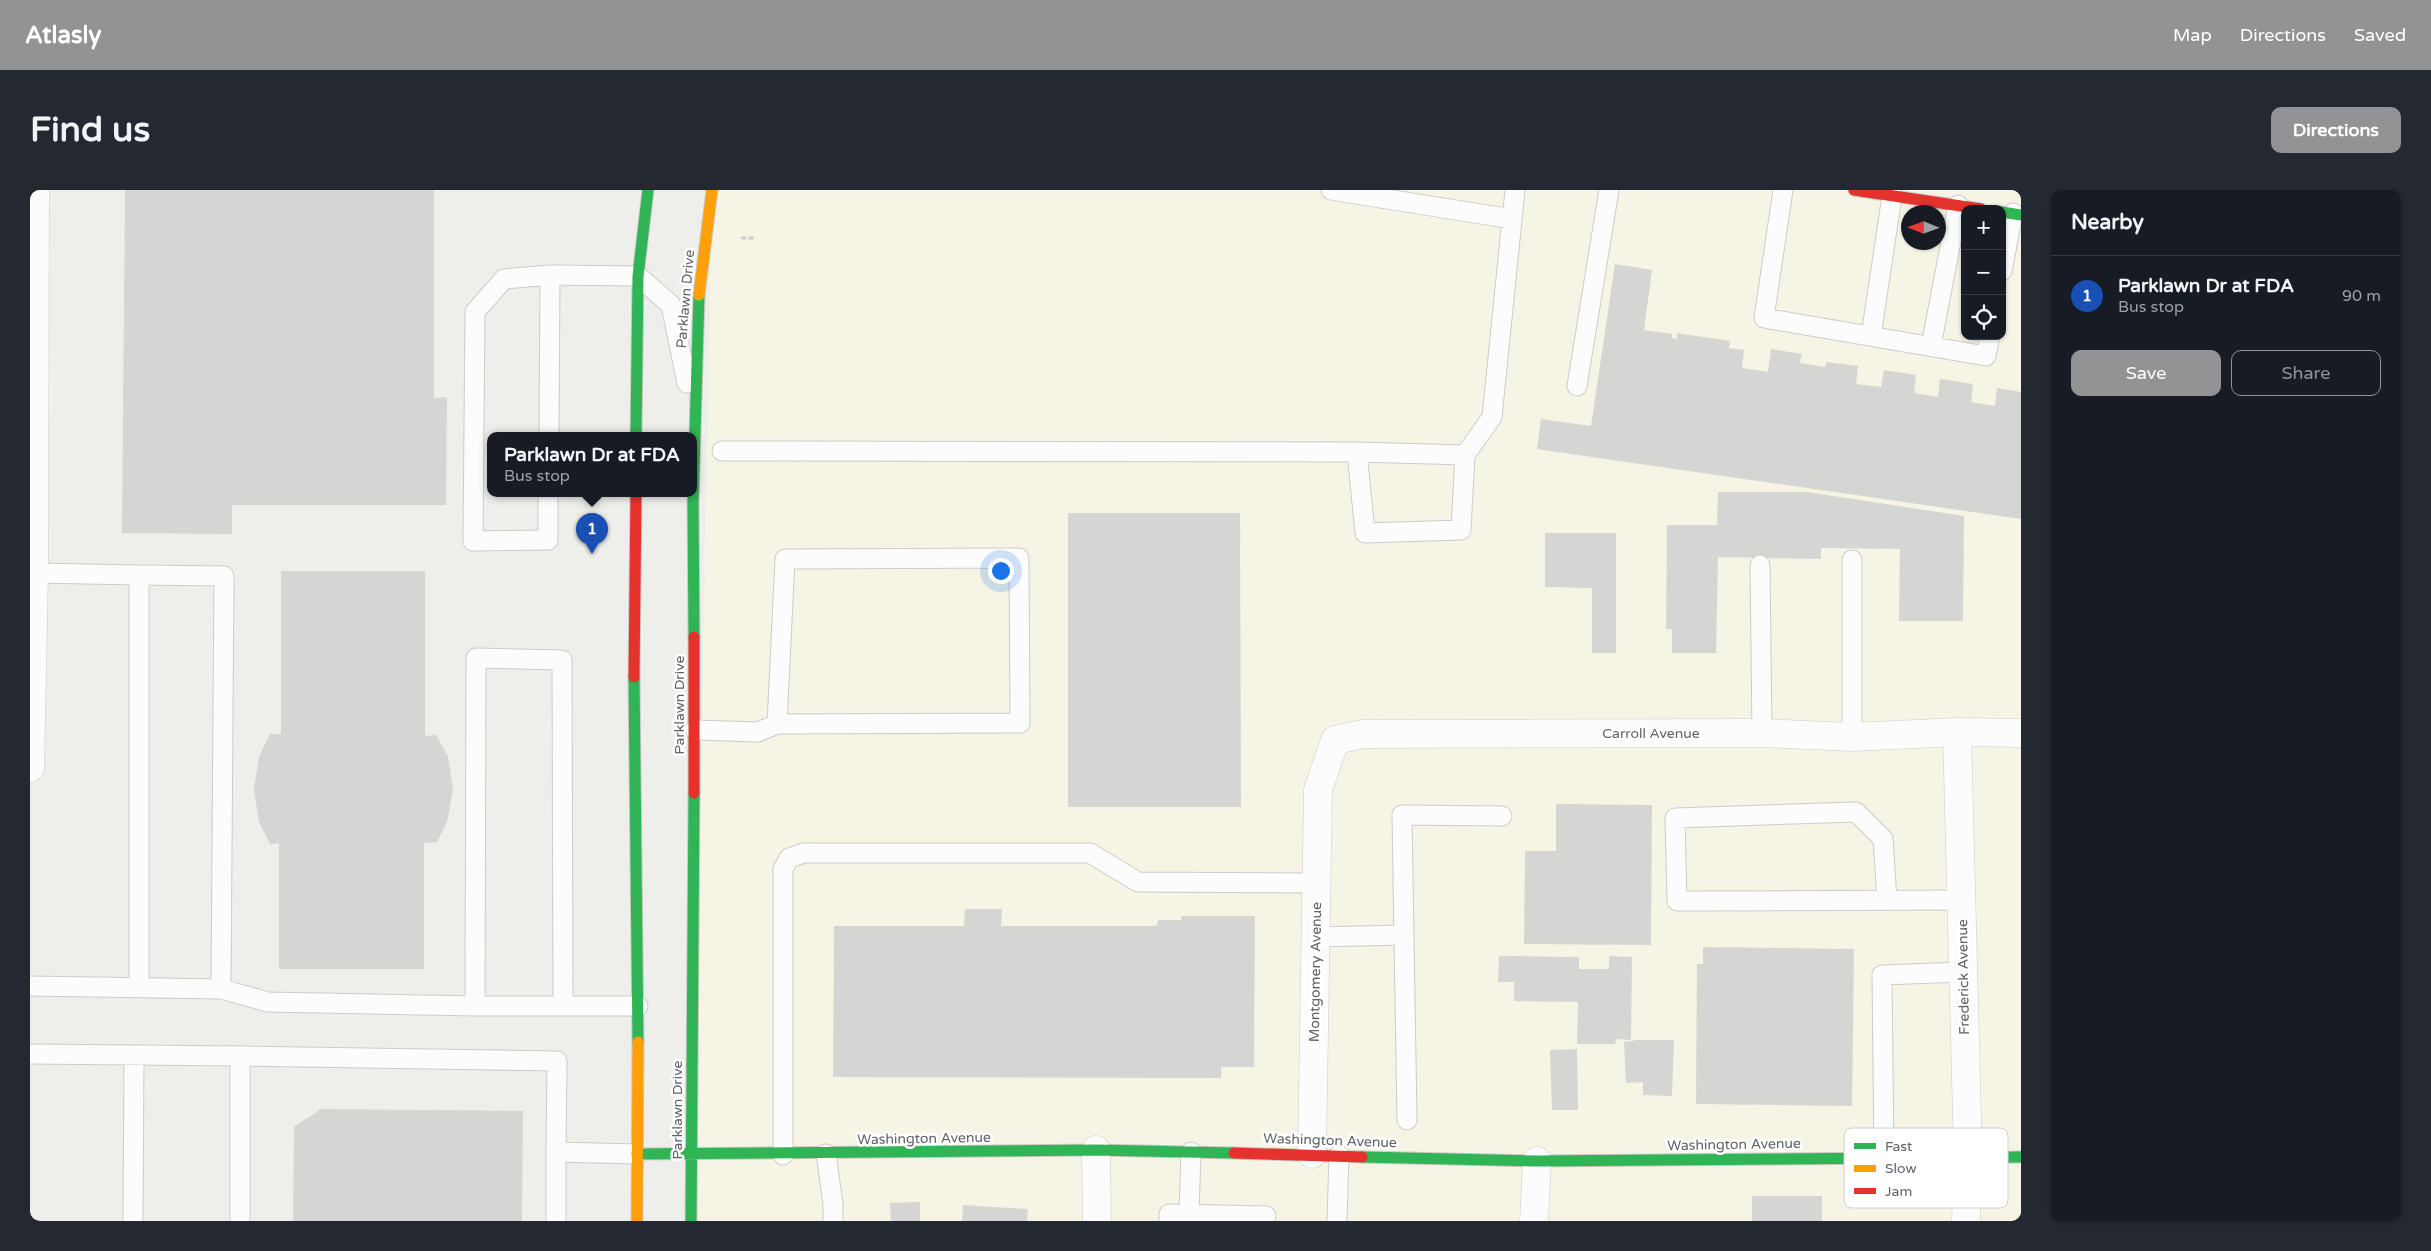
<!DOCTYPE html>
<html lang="en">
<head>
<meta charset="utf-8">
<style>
	body { margin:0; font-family:"Varela Round",sans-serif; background:#242831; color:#f1f3f6 }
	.controls { position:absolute; right:15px; top:15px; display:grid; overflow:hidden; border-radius:10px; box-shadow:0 1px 4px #0004 }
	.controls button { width:45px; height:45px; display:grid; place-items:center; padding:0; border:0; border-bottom:1px solid #363941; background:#171b24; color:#f1f3f6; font:25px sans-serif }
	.compass { position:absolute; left:1871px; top:15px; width:45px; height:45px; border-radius:50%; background:#171b24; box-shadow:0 1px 4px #0004; rotate:271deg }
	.you { position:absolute; left:970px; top:380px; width:18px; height:18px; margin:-12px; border:4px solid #fff; border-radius:50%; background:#1a73e8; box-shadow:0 0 0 8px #1a73e833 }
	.badge { display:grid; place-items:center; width:32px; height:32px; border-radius:50%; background:#919395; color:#fff; font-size:16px; font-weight:700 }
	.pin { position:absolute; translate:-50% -41px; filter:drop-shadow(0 1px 2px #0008) }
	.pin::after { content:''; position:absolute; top:26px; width:18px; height:15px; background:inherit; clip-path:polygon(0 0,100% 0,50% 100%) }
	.popup { position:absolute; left:457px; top:242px; width:210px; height:65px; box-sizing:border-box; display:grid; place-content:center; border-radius:10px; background:#171b24; filter:drop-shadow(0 1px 4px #0005); font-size:16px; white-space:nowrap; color:#9ea1a6 }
	.popup b { font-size:19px; color:#f1f3f6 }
	.popup::after { content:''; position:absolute; left:50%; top:100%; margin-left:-10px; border:10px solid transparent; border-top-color:#171b24 }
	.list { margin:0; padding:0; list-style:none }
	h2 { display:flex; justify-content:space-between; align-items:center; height:65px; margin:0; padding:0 20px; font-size:21px }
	h2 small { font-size:16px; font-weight:400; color:#9ea1a6 }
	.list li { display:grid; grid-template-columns:32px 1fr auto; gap:15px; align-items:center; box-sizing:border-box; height:80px; padding:0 20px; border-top:1px solid #363941 }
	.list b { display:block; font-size:19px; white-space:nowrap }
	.list p { margin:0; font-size:16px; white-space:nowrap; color:#9ea1a6 }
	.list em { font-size:16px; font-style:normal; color:#9ea1a6 }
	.actions { display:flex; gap:10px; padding:15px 20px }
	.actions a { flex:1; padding:11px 0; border:1px solid #919395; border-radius:10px; text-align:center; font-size:18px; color:#919395 }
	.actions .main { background:#919395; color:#fff }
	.icon { flex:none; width:28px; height:28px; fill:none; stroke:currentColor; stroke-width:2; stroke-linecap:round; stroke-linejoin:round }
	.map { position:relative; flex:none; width:1991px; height:1031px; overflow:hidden; border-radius:10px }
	header { display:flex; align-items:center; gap:30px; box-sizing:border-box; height:70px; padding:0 25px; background:#919395; color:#fff }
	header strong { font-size:24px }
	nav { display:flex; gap:28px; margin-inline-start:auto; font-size:18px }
	.intro { display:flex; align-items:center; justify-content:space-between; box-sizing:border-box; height:120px; padding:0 30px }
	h1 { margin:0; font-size:35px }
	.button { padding:12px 22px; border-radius:10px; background:#919395; color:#fff; font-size:18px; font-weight:700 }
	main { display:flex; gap:30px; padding:0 30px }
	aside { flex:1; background:#171b24; border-radius:10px; box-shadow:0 1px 4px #0004 }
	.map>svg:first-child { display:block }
	.commercial { fill:#f6f4e5; fill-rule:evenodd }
	.building { fill:#d5d5d3 }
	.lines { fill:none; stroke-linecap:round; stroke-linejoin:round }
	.lane-casing { stroke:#cbcccb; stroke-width:21 }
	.street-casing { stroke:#cbcccb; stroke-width:29 }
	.fast-casing { stroke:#cacaca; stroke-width:13 }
	.slow-casing { stroke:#cacaca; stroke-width:13 }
	.jam-casing { stroke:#cacaca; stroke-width:13 }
	.path { stroke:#cacfcd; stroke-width:3; stroke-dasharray:5 2.5; stroke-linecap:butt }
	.lane { stroke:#fcfcfc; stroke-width:19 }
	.street { stroke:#fcfcfc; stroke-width:28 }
	.fast { stroke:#30b455; stroke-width:11 }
	.slow { stroke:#ff9f0a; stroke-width:11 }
	.jam { stroke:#e5322d; stroke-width:11 }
	.labels { text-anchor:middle; stroke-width:5; stroke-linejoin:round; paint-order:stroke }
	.street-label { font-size:14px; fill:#5f6267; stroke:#fff }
	.key { fill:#fff; stroke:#cfd0d1; stroke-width:1 }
	.key-label { font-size:14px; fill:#5f6267 }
</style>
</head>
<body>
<header>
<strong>Atlasly</strong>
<nav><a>Map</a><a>Directions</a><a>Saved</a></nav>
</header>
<div class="intro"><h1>Find us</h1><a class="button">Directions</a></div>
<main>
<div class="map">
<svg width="1991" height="1031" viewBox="0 0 1991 1031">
	<rect width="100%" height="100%" fill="#eeeeea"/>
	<!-- commercial -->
	<path class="commercial" d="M682,0h1309v1031h-1329zM1935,19h37v127h-37zM1878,22h30v30h-30z"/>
	<!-- building -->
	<path class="building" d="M95,0h309v208l13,-1 -1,108h-214v29l-110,-1z
		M1585,74l37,6 -8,60 28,4v4l5,1v-6l53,8 -1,7 15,2 -2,18 26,4 3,-23 31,5 -2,9 25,4 1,-5 32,4 -2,18 25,3 3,-17 32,5 -2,18 24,4 2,-18 33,5 -2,18 24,4 2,-18 24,4v127l-484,-70 4,-30 50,7z
		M1688,302h89l157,24 -1,105h-64l1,-72 -79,-1v11l-103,-2 -2,96h-44v-24h-6l1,-104h50z
		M1038,323h172l1,294h-173z
		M1515,343h71v120h-24v-65l-47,-1z
		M251,381h144v165l11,-1 12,21 5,33 -6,33 -10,20 -13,1v126h-145v-126l-9,1 -11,-22 -5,-33 5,-32 11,-23h11z
		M1526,614l96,1 -1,140 -127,-1 1,-93h31z
		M935,719h37l-1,17h156l1,-6h23v-4h74l-1,151h-33v11l-388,-1 1,-151h130z
		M1673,757l151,2 -2,157 -156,-2 1,-140h6z
		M1469,766l80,1v12h30v-13l23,1 -1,83 -15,-1 -1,5h-38l1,-42 -64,-1v-19h-16z
		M1607,850h37l-2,56 -29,-1v-13l-17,1 -2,-41z
		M1547,859l1,61h-26l-2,-60z
		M291,919l202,2 -1,110h-229l1,-94z
		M1722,1006h70v25h-70z
		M890,1012v19h-29l-1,-18z
		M933,1015l65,4 -1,12h-65z"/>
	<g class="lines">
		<!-- lane casing -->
		<g class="lane-casing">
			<path id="lane" d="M1301,0l181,29
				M1753,0l-19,128 222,38 4,-20
				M1972,81l11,-58
				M1841,146l21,-140
				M1901,156l27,-141
				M1547,196l32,-196
				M519,245l1,-160 88,1 33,29 16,78
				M692,261l635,1
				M1435,265l-108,-3 8,81 96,-3 4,-75 27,-38 23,-227
				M518,303v47l-75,1 2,-229 29,-33 46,-4
				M1822,370v177
				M1730,375l2,168
				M4,383l105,2v412
				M109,385l85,1 -3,413
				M665,540l63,2 19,-8 243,-1 -1,-165 -234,1 -8,165
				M1857,710l-4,-61 -27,-27 -181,6 2,83 284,-1
				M1286,747l88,-2
				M0,796l191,3 47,13 207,4h163
				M445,816l1,-348 86,2 1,346
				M0,864l210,2v165
				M210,866l317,5 -1,91 81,2
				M1377,930l-5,-305 100,1
				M796,964l7,50v17
				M753,965v-286l6,-11 15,-5h286l48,29 178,1
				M1854,967l-2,-182 81,-3
				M1159,1025l2,-63
				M103,1031l1,-166
				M526,1031v-69
				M1139,1031v-7l97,2
				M1307,1031l2,-66"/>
		</g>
		<!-- street casing -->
		<g class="street-casing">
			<path id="street" d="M1927,542l11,424 -2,65
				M0,578l4,-195 1,-383
				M1066,960l1,71
				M1282,964l6,-364 17,-50 28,-6 399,-1 90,4 105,-5 64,1
				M1504,1031l3,-60"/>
		</g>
		<!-- fast casing -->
		<g class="fast-casing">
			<path id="fast" d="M1972,22l19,3
				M606,245l2,-159 10,-86
				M664,447l-1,-134 6,-208
				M604,487l4,365
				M607,964l459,-4 138,3
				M1332,967l175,4 484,-4
				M661,1031l3,-428"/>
		</g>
		<!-- slow casing -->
		<g class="slow-casing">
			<path id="slow" d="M669,105l13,-105
				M607,1031l1,-179"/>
		</g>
		<!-- jam casing -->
		<g class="jam-casing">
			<path id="jam" d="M1824,0l127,19
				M664,447v156
				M604,487l2,-184
				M1204,963l128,4"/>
		</g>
		<!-- path -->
		<path class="path" d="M711,48h13"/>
		<!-- lane -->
		<use href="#lane" class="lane"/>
		<!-- street -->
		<use href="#street" class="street"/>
		<!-- fast -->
		<use href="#fast" class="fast"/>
		<!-- slow -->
		<use href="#slow" class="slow"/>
		<!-- jam -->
		<use href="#jam" class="jam"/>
	</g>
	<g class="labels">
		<!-- street labels -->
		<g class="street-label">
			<text transform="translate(655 109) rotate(-85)" y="5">Parklawn Drive</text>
			<text transform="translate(649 515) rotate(-90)" y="5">Parklawn Drive</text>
			<text x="1621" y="548">Carroll Avenue</text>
			<text transform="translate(1285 782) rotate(-89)" y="5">Montgomery Avenue</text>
			<text transform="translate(1933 787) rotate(-91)" y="5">Frederick Avenue</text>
			<text transform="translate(647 920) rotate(-90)" y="5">Parklawn Drive</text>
			<text transform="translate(894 948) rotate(-1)" y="5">Washington Avenue</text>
			<text transform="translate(1300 950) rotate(2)" y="5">Washington Avenue</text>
			<text transform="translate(1704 954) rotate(-1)" y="5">Washington Avenue</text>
		</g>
	</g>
	<!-- legend -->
	<rect x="1814" y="938" width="164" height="80" rx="8" class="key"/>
	<rect x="1824" y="953" width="22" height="6" fill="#30b455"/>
	<rect x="1824" y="975" width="22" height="7" fill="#ff9f0a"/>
	<rect x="1824" y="998" width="22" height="6" fill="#e5322d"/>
	<g class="key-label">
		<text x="1855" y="961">Fast</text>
		<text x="1855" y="983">Slow</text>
		<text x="1855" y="1006">Jam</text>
	</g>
</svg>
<div class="controls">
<button>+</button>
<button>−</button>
<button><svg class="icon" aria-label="locate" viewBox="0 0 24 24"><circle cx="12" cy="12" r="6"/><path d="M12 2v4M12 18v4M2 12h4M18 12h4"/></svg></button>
</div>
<svg class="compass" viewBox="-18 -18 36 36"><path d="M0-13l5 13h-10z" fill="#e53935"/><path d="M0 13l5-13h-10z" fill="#9ea1a6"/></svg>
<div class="you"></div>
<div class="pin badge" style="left:562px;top:364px;background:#1a4fb4">1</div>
<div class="popup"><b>Parklawn Dr at FDA</b>Bus stop</div>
</div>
<aside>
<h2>Nearby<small></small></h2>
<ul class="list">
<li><span class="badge" style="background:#1a4fb4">1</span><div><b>Parklawn Dr at FDA</b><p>Bus stop</p></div><em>90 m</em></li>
</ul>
<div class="actions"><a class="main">Save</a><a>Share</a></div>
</aside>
</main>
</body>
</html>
